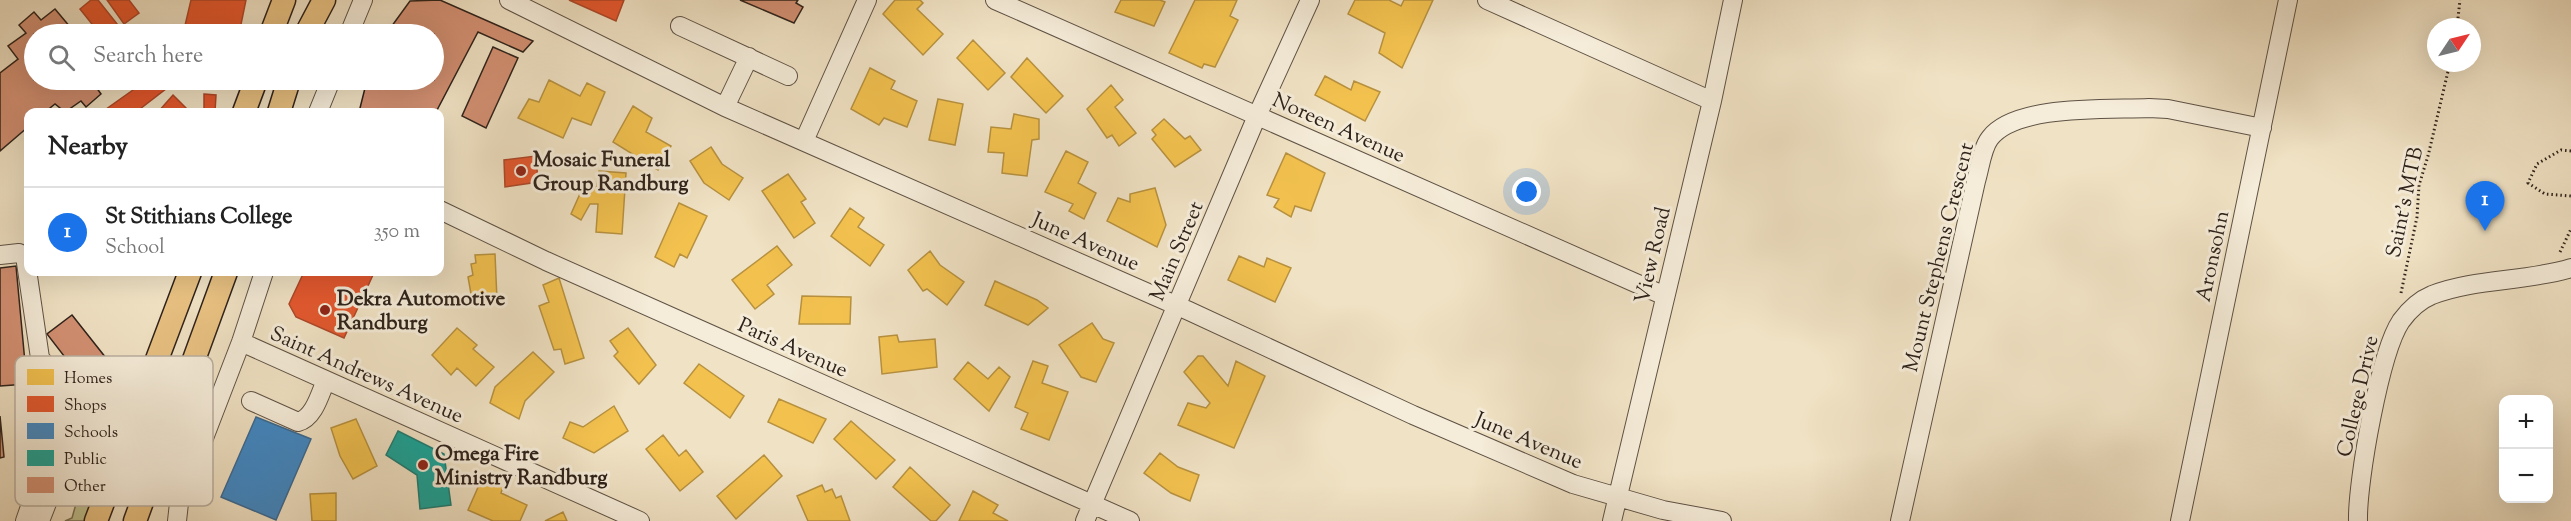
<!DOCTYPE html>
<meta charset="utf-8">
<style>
:root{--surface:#fff;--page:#f2f2f2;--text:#222;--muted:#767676;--line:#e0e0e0;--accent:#1a73e8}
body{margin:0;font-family:"Sorts Mill Goudy",serif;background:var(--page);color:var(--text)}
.controls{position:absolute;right:18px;bottom:18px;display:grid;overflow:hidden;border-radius:12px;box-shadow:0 6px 24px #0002}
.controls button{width:54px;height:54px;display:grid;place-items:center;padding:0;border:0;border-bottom:2px solid var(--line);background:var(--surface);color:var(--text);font:30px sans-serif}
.compass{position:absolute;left:2427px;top:18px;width:54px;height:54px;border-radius:50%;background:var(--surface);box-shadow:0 6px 24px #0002;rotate:55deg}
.you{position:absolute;left:1527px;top:192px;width:21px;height:21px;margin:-15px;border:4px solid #fff;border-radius:50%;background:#1a73e8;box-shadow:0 0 0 9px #1a73e833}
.badge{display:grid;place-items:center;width:39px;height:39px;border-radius:50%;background:var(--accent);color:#fff;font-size:20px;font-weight:700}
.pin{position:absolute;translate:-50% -50px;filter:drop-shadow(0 2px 3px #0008)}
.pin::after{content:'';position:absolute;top:32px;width:21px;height:18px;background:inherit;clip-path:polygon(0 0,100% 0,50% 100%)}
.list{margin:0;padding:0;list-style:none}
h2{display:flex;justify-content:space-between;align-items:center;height:78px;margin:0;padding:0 24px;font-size:26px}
h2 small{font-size:20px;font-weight:400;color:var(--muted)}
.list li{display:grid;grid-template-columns:39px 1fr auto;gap:18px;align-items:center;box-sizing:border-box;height:90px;padding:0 24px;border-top:2px solid var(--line)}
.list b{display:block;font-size:22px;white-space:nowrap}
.list p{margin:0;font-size:20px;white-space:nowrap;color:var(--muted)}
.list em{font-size:20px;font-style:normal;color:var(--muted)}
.icon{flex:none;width:33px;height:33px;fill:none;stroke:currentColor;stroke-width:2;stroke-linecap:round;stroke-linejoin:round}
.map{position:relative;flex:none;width:2571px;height:521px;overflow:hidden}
.search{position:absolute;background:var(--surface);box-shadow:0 6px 24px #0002;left:24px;top:24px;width:420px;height:66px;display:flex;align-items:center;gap:15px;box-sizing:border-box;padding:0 21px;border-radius:33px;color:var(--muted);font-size:22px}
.panel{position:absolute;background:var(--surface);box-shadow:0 6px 24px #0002;left:24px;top:108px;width:420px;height:168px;border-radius:12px}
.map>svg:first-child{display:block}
.green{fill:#c0c290;stroke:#777256;stroke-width:1.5}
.homes{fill:#f2c14e;stroke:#b7913f;stroke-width:1.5}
.shops{fill:#e4572e;stroke:#ad4728;stroke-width:1.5}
.schools{fill:#3f88c5;stroke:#3a6992;stroke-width:1.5}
.public{fill:#17a398;stroke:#1e7c72;stroke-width:1.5}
.building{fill:#d39073;stroke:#2e221b;stroke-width:1.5}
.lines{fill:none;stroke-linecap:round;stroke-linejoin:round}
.minor-casing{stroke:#5e5245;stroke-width:20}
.major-casing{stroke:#2e221b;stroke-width:25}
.path{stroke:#2e221b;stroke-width:3;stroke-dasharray:1.5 3;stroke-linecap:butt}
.minor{stroke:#f5ecd9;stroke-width:18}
.major{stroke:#e8c182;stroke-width:22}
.poi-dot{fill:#8f2418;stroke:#f5ecd9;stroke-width:2}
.labels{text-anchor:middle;stroke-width:6;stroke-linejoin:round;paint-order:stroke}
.street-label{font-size:21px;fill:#2e221b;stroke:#f5ecd9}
.poi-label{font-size:21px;font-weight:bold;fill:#2e221b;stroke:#f5ecd9;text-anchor:start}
.key{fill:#f5ecd9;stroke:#b9afa0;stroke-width:1.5}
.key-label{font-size:16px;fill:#2e221b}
</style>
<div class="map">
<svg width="2571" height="521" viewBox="0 0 2571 521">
<rect width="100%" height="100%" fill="#f0e2c4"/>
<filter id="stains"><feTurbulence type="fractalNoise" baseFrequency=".00333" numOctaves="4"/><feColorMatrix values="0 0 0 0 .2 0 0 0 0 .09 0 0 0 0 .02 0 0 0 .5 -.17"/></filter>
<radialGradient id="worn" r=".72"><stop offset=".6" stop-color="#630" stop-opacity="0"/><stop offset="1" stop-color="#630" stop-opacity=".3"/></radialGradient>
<!-- green -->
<path class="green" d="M 104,440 L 110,459 L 88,521 L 65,521 L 72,518 L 93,443 Z"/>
<!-- homes -->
<path class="homes" d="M 895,0 L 920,0 L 923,3 L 917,9 L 943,34 L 923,55 L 883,14 Z
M 1121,0 L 1160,0 L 1165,2 L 1154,26 L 1115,12 Z
M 1195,0 L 1237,0 L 1230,16 L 1238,20 L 1215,67 L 1204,64 L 1202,68 L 1169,53 Z
M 1355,0 L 1389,0 L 1401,6 L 1404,0 L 1433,0 L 1402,68 L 1379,53 L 1385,33 L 1348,14 Z
M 973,40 L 1005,73 L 988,90 L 957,58 Z
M 1027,58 L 1063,96 L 1046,113 L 1011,77 Z
M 870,68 L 895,81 L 891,89 L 917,101 L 907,127 L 884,118 L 879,125 L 851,109 Z
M 1325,76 L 1351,90 L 1354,81 L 1380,92 L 1365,121 L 1315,95 Z
M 549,80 L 580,96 L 587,83 L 605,92 L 591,125 L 572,118 L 563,138 L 518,118 L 529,99 L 539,102 Z
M 1111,85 L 1123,100 L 1115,107 L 1136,133 L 1119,146 L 1112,135 L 1107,138 L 1087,109 Z
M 938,99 L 963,104 L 955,145 L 929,140 Z
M 633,106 L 652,118 L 646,132 L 671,146 L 658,170 L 613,142 Z
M 1014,114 L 1039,119 L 1039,139 L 1032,140 L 1027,176 L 1002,173 L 1004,153 L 988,152 L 991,127 L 1011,129 Z
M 1164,119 L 1185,139 L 1190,136 L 1201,150 L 1175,167 L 1152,139 L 1156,135 L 1152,130 Z
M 711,147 L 722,164 L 743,178 L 729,200 L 704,183 L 690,161 Z
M 1066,151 L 1088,162 L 1078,183 L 1096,193 L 1084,219 L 1069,211 L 1073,204 L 1045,192 Z
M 1286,153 L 1325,173 L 1311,211 L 1295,206 L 1291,217 L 1274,207 L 1279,199 L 1267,195 Z
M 599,171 L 626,173 L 622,234 L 596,232 L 598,204 L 590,204 L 581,220 L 571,214 L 583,187 L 597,187 Z
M 788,174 L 806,199 L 801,202 L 815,223 L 794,238 L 762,191 Z
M 1155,188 L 1166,225 L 1157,247 L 1107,221 L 1118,198 L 1130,202 L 1130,194 Z
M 679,203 L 707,216 L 687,258 L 680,254 L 674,267 L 655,257 Z
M 850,208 L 864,218 L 858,227 L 884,245 L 870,266 L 831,236 Z
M 777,246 L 792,265 L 767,285 L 774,294 L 755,309 L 732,280 Z
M 930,251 L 940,265 L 964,282 L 947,305 L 927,289 L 923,291 L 908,270 Z
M 495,254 L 497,300 L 473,305 L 468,277 L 473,275 L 471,264 L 476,263 L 475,255 Z
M 1239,256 L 1264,267 L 1267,258 L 1291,268 L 1275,302 L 1228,280 Z
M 559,278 L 584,358 L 565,364 L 561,349 L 554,350 L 539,306 L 549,302 L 543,285 Z
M 995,281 L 1037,300 L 1048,308 L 1028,325 L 985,305 Z
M 802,296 L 851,297 L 850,324 L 799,324 Z
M 1092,323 L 1103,339 L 1114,343 L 1096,382 L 1081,377 L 1059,345 Z
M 457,328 L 477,345 L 473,349 L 494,367 L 476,386 L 457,368 L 451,375 L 432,355 Z
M 628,328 L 656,365 L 639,384 L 614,356 L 618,352 L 610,341 Z
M 897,335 L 899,342 L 935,339 L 937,367 L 882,374 L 879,337 Z
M 533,352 L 554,372 L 525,401 L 519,419 L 490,403 L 495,387 Z
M 1198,356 L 1203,356 L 1228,386 L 1236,361 L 1265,376 L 1234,448 L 1178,425 L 1188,403 L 1206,408 L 1210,403 L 1184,372 Z
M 1033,361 L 1048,366 L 1042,383 L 1068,392 L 1049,440 L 1021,429 L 1028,413 L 1015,407 Z
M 968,362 L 988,379 L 999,367 L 1010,377 L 989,411 L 954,379 Z
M 699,364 L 744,396 L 730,418 L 684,383 Z
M 779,399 L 826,419 L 813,443 L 768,422 Z
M 614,406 L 628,431 L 594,453 L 563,438 L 570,422 L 583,427 Z
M 356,419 L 377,466 L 353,479 L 340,456 L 331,428 Z
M 851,421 L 895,460 L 876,479 L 834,439 Z
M 663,435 L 679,456 L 686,450 L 703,472 L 680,491 L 646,449 Z
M 1160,453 L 1178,467 L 1199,475 L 1190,501 L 1171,493 L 1144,473 Z
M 764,455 L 782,476 L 736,519 L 717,496 Z
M 910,467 L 950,505 L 936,521 L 931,521 L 893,487 Z
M 483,476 L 503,487 L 501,493 L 527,505 L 520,521 L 493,521 L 468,510 Z
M 822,485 L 825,492 L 832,489 L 836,498 L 841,496 L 850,521 L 808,521 L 797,496 Z
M 973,491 L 998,505 L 993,513 L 1008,521 L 959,521 Z
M 336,493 L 336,521 L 312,521 L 310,494 Z
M 563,512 L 567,521 L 545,521 Z"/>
<!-- shops -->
<path class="shops" d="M 91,0 L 98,0 L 125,34 L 100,34 L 80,9 Z
M 107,0 L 129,0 L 139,13 L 124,24 Z
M 191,0 L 246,0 L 239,34 L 183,34 Z
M 569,0 L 624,0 L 616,21 Z
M 135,80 L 161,80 L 167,88 L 136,112 L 102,112 L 140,85 Z
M 204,94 L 216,95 L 215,112 L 196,112 L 204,112 Z
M 173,95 L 190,112 L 158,112 Z
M 536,156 L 538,182 L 505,187 L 504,160 Z
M 128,272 L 158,272 L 157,275 Z
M 304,272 L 366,272 L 373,275 L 344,338 L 296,317 L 289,304 Z"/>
<!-- schools -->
<path class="schools" d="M 256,417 L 311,439 L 276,520 L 221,497 Z"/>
<!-- public -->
<path class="public" d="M 398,431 L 444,454 L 451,505 L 420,509 L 417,475 L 386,455 Z"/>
<!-- building -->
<path class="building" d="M 440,0 L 533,41 L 523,52 L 478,32 L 436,112 L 359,112 L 367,80 L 434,80 L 434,34 L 386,34 L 410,1 Z
M 740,0 L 798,0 L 796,3 L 803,7 L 794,23 Z
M 55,9 L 76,34 L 34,34 L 34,80 L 105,80 L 96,87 L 101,94 L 86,107 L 81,101 L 65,112 L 55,104 L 45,112 L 28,112 L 28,127 L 0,151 L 0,73 L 18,59 L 8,46 L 26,33 L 19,25 L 34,12 L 41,20 Z
M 493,47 L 518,58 L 486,128 L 462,116 Z
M 16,266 L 27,384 L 0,386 L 0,268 Z
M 72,315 L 106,358 L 81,378 L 47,334 Z
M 0,416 L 4,457 L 0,458 Z"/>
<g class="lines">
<defs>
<path id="minor" d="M 509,0 L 725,107 L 1189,311 L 1413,415 L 1573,484 L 1663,510 L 1722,521
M 995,0 L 1665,296
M 1487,0 L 1712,101
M 680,26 L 788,76
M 349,34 L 363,0
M 725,107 L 749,57
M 318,112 L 331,80
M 804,141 L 867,0
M 440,210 L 546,261 L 1130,521
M 0,255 L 19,253 L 25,256 L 40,358 L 67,391 L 125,445 L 157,461
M 241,342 L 640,521
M 251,401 L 298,422 C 314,418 320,394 326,380
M 25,521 L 53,441 L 76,398
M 40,521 L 85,406
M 177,521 L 179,503 L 241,342 L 264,272
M 1085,521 L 1257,116 L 1310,0
M 1612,521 L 1712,101 L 1733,0
M 1900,521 L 1976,181 C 1980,168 1982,148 1990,138 C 2016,104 2109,110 2149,108 L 2168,109 L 2262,128
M 2180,521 L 2288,0
M 2358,521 C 2357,482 2380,352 2401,321 C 2409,310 2420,300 2432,295 C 2476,278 2526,282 2571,268"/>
<path id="major" d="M 271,34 L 284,0
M 306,34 L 324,0
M 244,112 L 256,80
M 279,112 L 289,80
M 89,410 C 113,407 128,406 147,389
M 96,521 L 190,272
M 135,521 L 226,272"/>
</defs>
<!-- minor casing -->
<use href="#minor" class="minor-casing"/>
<!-- major casing -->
<use href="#major" class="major-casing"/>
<!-- path -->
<path class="path" d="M 2457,27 L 2460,0
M 2571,151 L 2561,150 L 2537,164 L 2528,183 L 2545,194 L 2571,196
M 2560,252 L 2571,229
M 2401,293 L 2417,217 L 2419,185 L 2428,156 L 2450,63"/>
<!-- minor -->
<use href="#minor" class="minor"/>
<!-- major -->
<use href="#major" class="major"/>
</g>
<!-- markers -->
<g class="poi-dot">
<circle cx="521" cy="171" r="6"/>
<circle cx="325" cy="310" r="6"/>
<circle cx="423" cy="465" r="6"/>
</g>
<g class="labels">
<!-- street labels -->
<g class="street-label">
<text transform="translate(1339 127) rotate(24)" y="7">Noreen Avenue</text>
<text transform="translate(2404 202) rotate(-78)" y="7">Saint's MTB</text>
<text transform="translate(1086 241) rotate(24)" y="7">June Avenue</text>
<text transform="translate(1176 251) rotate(-67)" y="7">Main Street</text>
<text transform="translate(1652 255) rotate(-77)" y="7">View Road</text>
<text transform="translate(2212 256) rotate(-78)" y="7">Aronsohn</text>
<text transform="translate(1938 257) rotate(-76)" y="7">Mount Stephens Crescent</text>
<text transform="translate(793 347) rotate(24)" y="7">Paris Avenue</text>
<text transform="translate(367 374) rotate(24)" y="7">Saint Andrews Avenue</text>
<text transform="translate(2357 396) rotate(-77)" y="7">College Drive</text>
<text transform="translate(1529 440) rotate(23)" y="7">June Avenue</text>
</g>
<!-- poi labels -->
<g class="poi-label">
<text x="533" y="166">Mosaic Funeral<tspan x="533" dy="24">Group Randburg</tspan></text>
<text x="337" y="305">Dekra Automotive<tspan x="337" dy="24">Randburg</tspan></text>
<text x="435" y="460">Omega Fire<tspan x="435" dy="24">Ministry Randburg</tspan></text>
</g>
</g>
<!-- legend -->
<rect x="15" y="356" width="198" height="150" rx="9" class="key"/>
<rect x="27" y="369" width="27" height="16" fill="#f2c14e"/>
<rect x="27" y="396" width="27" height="16" fill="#e4572e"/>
<rect x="27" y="423" width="27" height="16" fill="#3f88c5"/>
<rect x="27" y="450" width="27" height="16" fill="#17a398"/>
<rect x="27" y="477" width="27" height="16" fill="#d39073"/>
<g class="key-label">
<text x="64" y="383">Homes</text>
<text x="64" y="410">Shops</text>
<text x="64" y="437">Schools</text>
<text x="64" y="464">Public</text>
<text x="64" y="491">Other</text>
</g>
<rect width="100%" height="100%" filter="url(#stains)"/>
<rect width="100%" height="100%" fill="url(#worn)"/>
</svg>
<div class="controls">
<button>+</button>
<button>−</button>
</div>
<svg class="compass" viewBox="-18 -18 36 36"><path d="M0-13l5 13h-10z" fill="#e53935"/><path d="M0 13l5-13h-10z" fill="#767676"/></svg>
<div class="you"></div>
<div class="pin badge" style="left:2485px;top:231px">1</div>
<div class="search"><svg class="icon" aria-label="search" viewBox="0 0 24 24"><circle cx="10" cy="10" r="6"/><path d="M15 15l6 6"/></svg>Search here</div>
<section class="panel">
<h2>Nearby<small></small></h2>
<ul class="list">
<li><span class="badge">1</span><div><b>St Stithians College</b><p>School</p></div><em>350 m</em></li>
</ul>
</section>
</div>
